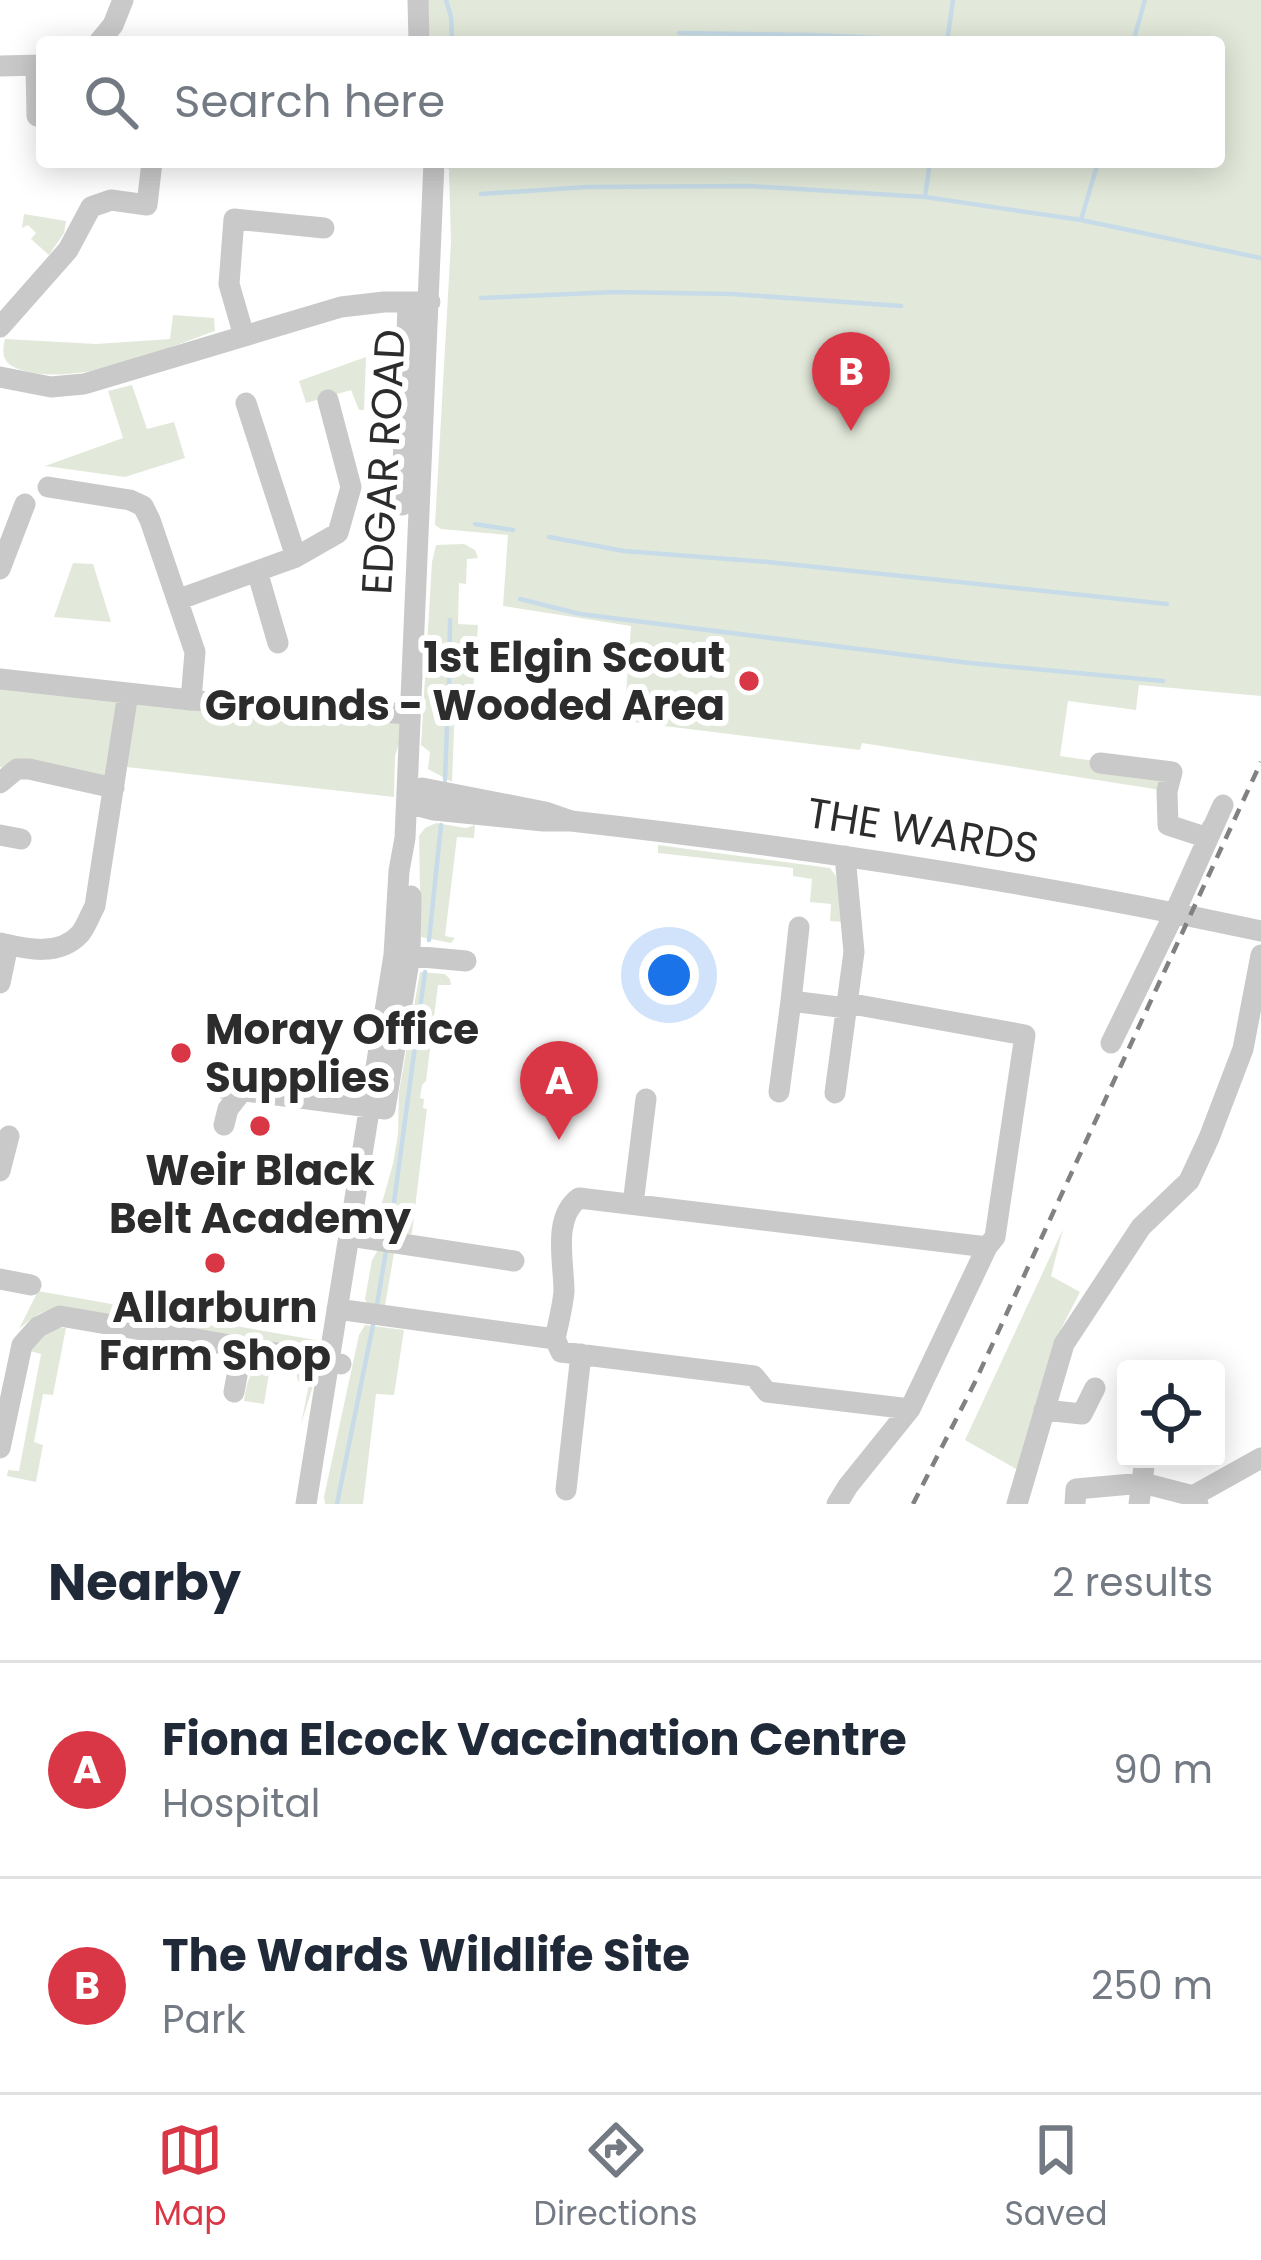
<!DOCTYPE html>
<style>
:root{--surface:#fff;--page:#f2f2f3;--text:#1f2937;--muted:#747a83;--line:#e0e1e3;--accent:#da3746}
body{margin:0;font-family:Poppins,sans-serif;background:var(--page);color:var(--text)}
.controls{position:absolute;right:36px;bottom:36px;display:grid;overflow:hidden;border-radius:12px;box-shadow:0 6px 30px #0003}
.controls button{width:108px;height:108px;display:grid;place-items:center;padding:0;border:0;border-bottom:3px solid var(--line);background:var(--surface);color:var(--text);font:60px sans-serif}
.you{position:absolute;left:669px;top:975px;width:42px;height:42px;margin:-30px;border:9px solid #fff;border-radius:50%;background:#1a73e8;box-shadow:0 0 0 18px #1a73e833}
.badge{display:grid;place-items:center;width:78px;height:78px;border-radius:50%;background:var(--accent);color:#fff;font-size:39px;font-weight:700}
.pin{position:absolute;translate:-50% -99px;filter:drop-shadow(0 3px 6px #0008)}
.pin::after{content:'';position:absolute;top:63px;width:42px;height:36px;background:inherit;clip-path:polygon(0 0,100% 0,50% 100%)}
.list{margin:0;padding:0;list-style:none}
h2{display:flex;justify-content:space-between;align-items:center;height:156px;margin:0;padding:0 48px;font-size:51px}
h2 small{font-size:39px;font-weight:400;color:var(--muted)}
.list li{display:grid;grid-template-columns:78px 1fr auto;gap:36px;align-items:center;box-sizing:border-box;height:216px;padding:0 48px;border-top:3px solid var(--line)}
.list b{display:block;font-size:45px;white-space:nowrap}
.list p{margin:0;font-size:39px;white-space:nowrap;color:var(--muted)}
.list em{font-size:39px;font-style:normal;color:var(--muted)}
.icon{flex:none;width:66px;height:66px;fill:none;stroke:currentColor;stroke-width:2;stroke-linecap:round;stroke-linejoin:round}
.map{position:relative;flex:none;width:1261px;height:1504px;overflow:hidden}
.search{position:absolute;background:var(--surface);box-shadow:0 6px 30px #0003;left:36px;right:36px;top:36px;height:132px;display:flex;align-items:center;gap:30px;box-sizing:border-box;padding:0 42px;border-radius:12px;color:var(--muted);font-size:45px}
.sheet{height:588px;background:var(--surface)}
nav{display:flex;justify-content:space-around;align-items:center;box-sizing:border-box;height:168px;border-top:3px solid var(--line);background:var(--surface);font-size:33px;color:var(--muted)}
nav a{display:grid;justify-items:center;gap:6px}
nav .on{color:var(--accent)}
.map>svg:first-child{display:block}
.green{fill:#e2e9da}
.lines{fill:none;stroke-linecap:round;stroke-linejoin:round}
.stream{stroke:#c7dce8;stroke-width:4.5}
.minor{stroke:#c9c9c9;stroke-width:21}
.rail{stroke:#818181;stroke-width:4.5;stroke-dasharray:12 9;stroke-linecap:butt}
.poi-dot{fill:#da3746;stroke:#fff;stroke-width:4.5}
.labels{text-anchor:middle;stroke-width:12;stroke-linejoin:round;paint-order:stroke}
.street-label{font-size:42px;fill:#2c2c2c;stroke:#fff}
.poi-label{font-size:42px;font-weight:bold;fill:#2c2c2c;stroke:#fff}
</style>
<div class="map">
<svg width="1261" height="1504" viewBox="0 0 1261 1504">
<rect width="100%" height="100%" fill="#fff"/>
<!-- green -->
<path class="green" d="M 426,0 L 1261,0 L 1261,696 L 1139,685 L 1136,710 L 1068,701 L 1060,756 L 1172,772 L 1167,791 L 862,743 L 860,750 L 624,721 L 631,626 L 503,606 L 508,535 L 441,529 L 435,525 L 451,242 L 449,169 L 444,168 L 444,162 L 1219,162 L 1219,42 L 430,42 Z
M 24,214 L 66,221 L 64,233 L 49,255 L 31,239 L 36,233 L 28,225 L 22,228 Z
M 173,315 L 214,318 L 215,331 C 160,350 83,386 25,371 C 6,366 0,359 5,339 L 96,344 L 170,339 Z
M 366,357 L 364,410 L 359,410 L 351,390 L 306,403 L 299,381 Z
M 132,385 L 147,429 L 174,422 L 185,458 L 125,477 L 45,466 L 123,438 L 108,391 Z
M 464,544 L 475,550 L 478,558 L 467,559 L 466,584 L 459,583 L 458,624 L 478,625 L 472,704 L 455,703 L 452,782 L 428,769 L 430,752 L 421,745 L 432,562 L 436,545 Z
M 73,563 L 93,564 L 111,622 L 54,617 Z
M 0,679 L 409,714 L 395,756 L 394,797 L 118,766 L 114,788 L 0,767 Z
M 436,823 L 466,828 L 475,825 L 474,838 L 457,837 L 445,936 L 455,938 L 451,943 L 421,937 L 419,836 L 425,828 Z
M 658,845 L 830,868 L 836,876 L 844,922 L 830,921 L 831,904 L 810,902 L 812,879 L 793,876 L 793,868 L 658,853 Z
M 420,972 L 445,974 L 450,979 L 451,985 L 438,985 L 426,1081 L 422,1085 L 420,1098 L 424,1099 L 423,1108 L 427,1109 L 412,1233 L 408,1236 L 382,1230 L 378,1217 L 393,1164 L 398,1134 L 399,1092 Z
M 1063,1229 L 1051,1276 L 1080,1292 L 1059,1333 L 1018,1470 L 965,1440 Z
M 378,1250 L 394,1253 L 385,1306 L 367,1303 L 365,1299 L 372,1260 Z
M 38,1291 L 321,1341 L 307,1345 L 306,1350 L 61,1309 C 42,1309 33,1317 19,1329 Z
M 365,1325 L 404,1330 L 394,1395 L 376,1394 L 363,1504 L 325,1504 L 324,1497 L 359,1335 Z
M 58,1327 L 66,1328 L 53,1395 L 43,1394 L 34,1442 L 43,1445 L 36,1482 L 7,1476 L 8,1470 L 19,1471 L 41,1354 L 30,1351 L 41,1335 Z
M 266,1363 L 304,1368 L 304,1373 L 313,1386 L 301,1424 L 309,1384 L 298,1381 L 296,1371 L 270,1367 L 264,1404 L 244,1401 C 247,1383 248,1370 266,1363 Z"/>
<g class="lines">
<!-- stream -->
<path class="stream" d="M 446,0 L 451,17 L 452,42
M 679,33 L 814,35 L 947,41
M 947,42 L 953,0
M 1133,42 L 1145,0
M 481,194 L 587,187 L 749,186 L 925,197 L 1081,220 L 1261,258
M 925,197 L 930,162
M 1081,220 L 1098,162
M 481,298 L 615,292 L 732,294 L 901,306
M 475,524 L 513,530
M 549,537 L 624,551 L 768,562 L 1167,604
M 520,599 L 580,614 L 970,663 L 1163,681
M 449,689 L 450,620
M 445,780 L 448,699
M 429,940 L 441,825
M 390,1232 L 425,972
M 377,1305 L 386,1251
M 337,1504 L 373,1325"/>
<!-- minor -->
<path class="minor" d="M 418,0 L 419,42
M 99,42 L 113,25 L 123,0
M 36,65 L 37,116
M 0,66 L 42,65
M 0,327 L 68,250 L 91,207 L 111,200 L 147,205 L 152,162
M 244,336 L 229,284 L 234,219 L 324,228
M 0,377 L 51,387 L 84,384 L 341,307 L 384,302 L 430,302
M 246,403 L 296,557
M 48,487 L 130,500 L 143,506 L 150,520 L 195,652 L 191,700
M 402,505 L 408,302
M 0,569 L 25,504
M 257,571 L 278,643
M 177,600 L 296,557 L 338,533 L 351,487 L 328,400
M 0,679 L 191,700 L 409,714
M 1100,763 L 1172,772 L 1167,791 L 1168,825 L 1208,838 L 1212,828
M 0,783 L 17,769 L 29,769 L 114,788
M 571,821 L 545,812 L 422,788 L 407,796 L 415,805 L 434,810 L 543,821 L 571,821 C 802,847 1033,882 1261,931
M 0,835 L 21,839
M 0,943 C 26,949 59,957 80,934 C 86,927 90,915 95,906 L 128,693
M 401,955 L 466,961
M 0,983 L 8,945
M 791,1001 L 799,927
M 1111,1043 L 1175,912 L 1223,805
M 222,1088 L 385,1109
M 779,1092 L 791,1001 L 846,1008
M 835,1093 L 854,952 L 845,856
M 385,1109 L 410,955 L 411,896
M 224,1125 L 228,1109 L 242,1091
M 0,1171 L 9,1136
M 633,1204 L 646,1099
M 350,1236 L 514,1261
M 0,1279 L 31,1285
M 337,1309 L 555,1339 C 558,1324 563,1306 564,1291 C 564,1262 552,1218 579,1198 L 987,1247 L 995,1237 L 1025,1035 L 847,1003
M 555,1339 L 561,1352 L 754,1376 L 767,1392 L 910,1409 L 987,1247
M 234,1392 L 242,1348
M 1044,1410 L 1082,1414 L 1095,1388
M 0,1448 L 22,1345 L 38,1327 L 60,1316 L 341,1364
M 566,1490 L 581,1354
M 306,1504 L 394,955 L 399,871 L 405,838 L 434,162
M 837,1504 L 848,1486 L 910,1409
M 1017,1504 L 1064,1344 L 1141,1227 L 1189,1181 L 1209,1138 L 1243,1049 L 1261,955
M 1075,1504 L 1076,1489 L 1143,1483 L 1193,1496
M 1139,1504 L 1145,1459
M 1198,1504 L 1193,1496 L 1261,1458"/>
<!-- rail -->
<path class="rail" d="M 913,1504 L 975,1382 L 1261,762"/>
</g>
<!-- markers -->
<g class="poi-dot">
<circle cx="749" cy="681" r="12"/>
<circle cx="181" cy="1053" r="12"/>
<circle cx="260" cy="1126" r="12"/>
<circle cx="215" cy="1263" r="12"/>
</g>
<g class="labels">
<!-- street labels -->
<g class="street-label">
<text transform="translate(383 462) rotate(-87)" y="15">EDGAR ROAD</text>
<text transform="translate(923 830) rotate(9)" y="15">THE WARDS</text>
</g>
<!-- poi labels -->
<g class="poi-label">
<text x="725" y="672" text-anchor="end">1st Elgin Scout<tspan x="725" dy="48">Grounds - Wooded Area</tspan></text>
<text x="205" y="1044" text-anchor="start">Moray Office<tspan x="205" dy="48">Supplies</tspan></text>
<text x="260" y="1185">Weir Black<tspan x="260" dy="48">Belt Academy</tspan></text>
<text x="215" y="1322">Allarburn<tspan x="215" dy="48">Farm Shop</tspan></text>
</g>
</g>
</svg>
<div class="controls">
<button><svg class="icon" aria-label="locate" viewBox="0 0 24 24"><circle cx="12" cy="12" r="6"/><path d="M12 2v4M12 18v4M2 12h4M18 12h4"/></svg></button>
</div>
<div class="you"></div>
<div class="pin badge" style="left:559px;top:1140px">A</div>
<div class="pin badge" style="left:851px;top:431px">B</div>
<div class="search"><svg class="icon" aria-label="search" viewBox="0 0 24 24"><circle cx="10" cy="10" r="6"/><path d="M15 15l6 6"/></svg>Search here</div>
</div>
<section class="sheet">
<h2>Nearby<small>2 results</small></h2>
<ul class="list">
<li><span class="badge">A</span><div><b>Fiona Elcock Vaccination Centre</b><p>Hospital</p></div><em>90 m</em></li>
<li><span class="badge">B</span><div><b>The Wards Wildlife Site</b><p>Park</p></div><em>250 m</em></li>
</ul>
</section>
<nav>
<a class="on"><svg class="icon" aria-label="map" viewBox="0 0 24 24"><path d="M3 6l6-2 6 2 6-2v14l-6 2-6-2-6 2zM9 4v14M15 6v14"/></svg>Map</a>
<a><svg class="icon" aria-label="directions" viewBox="0 0 24 24"><path d="M12 3l9 9-9 9-9-9zM9 14v-3h6M13 9l2 2-2 2"/></svg>Directions</a>
<a><svg class="icon" aria-label="saved" viewBox="0 0 24 24"><path d="M7 4h10v16l-5-4-5 4z"/></svg>Saved</a>
</nav>
